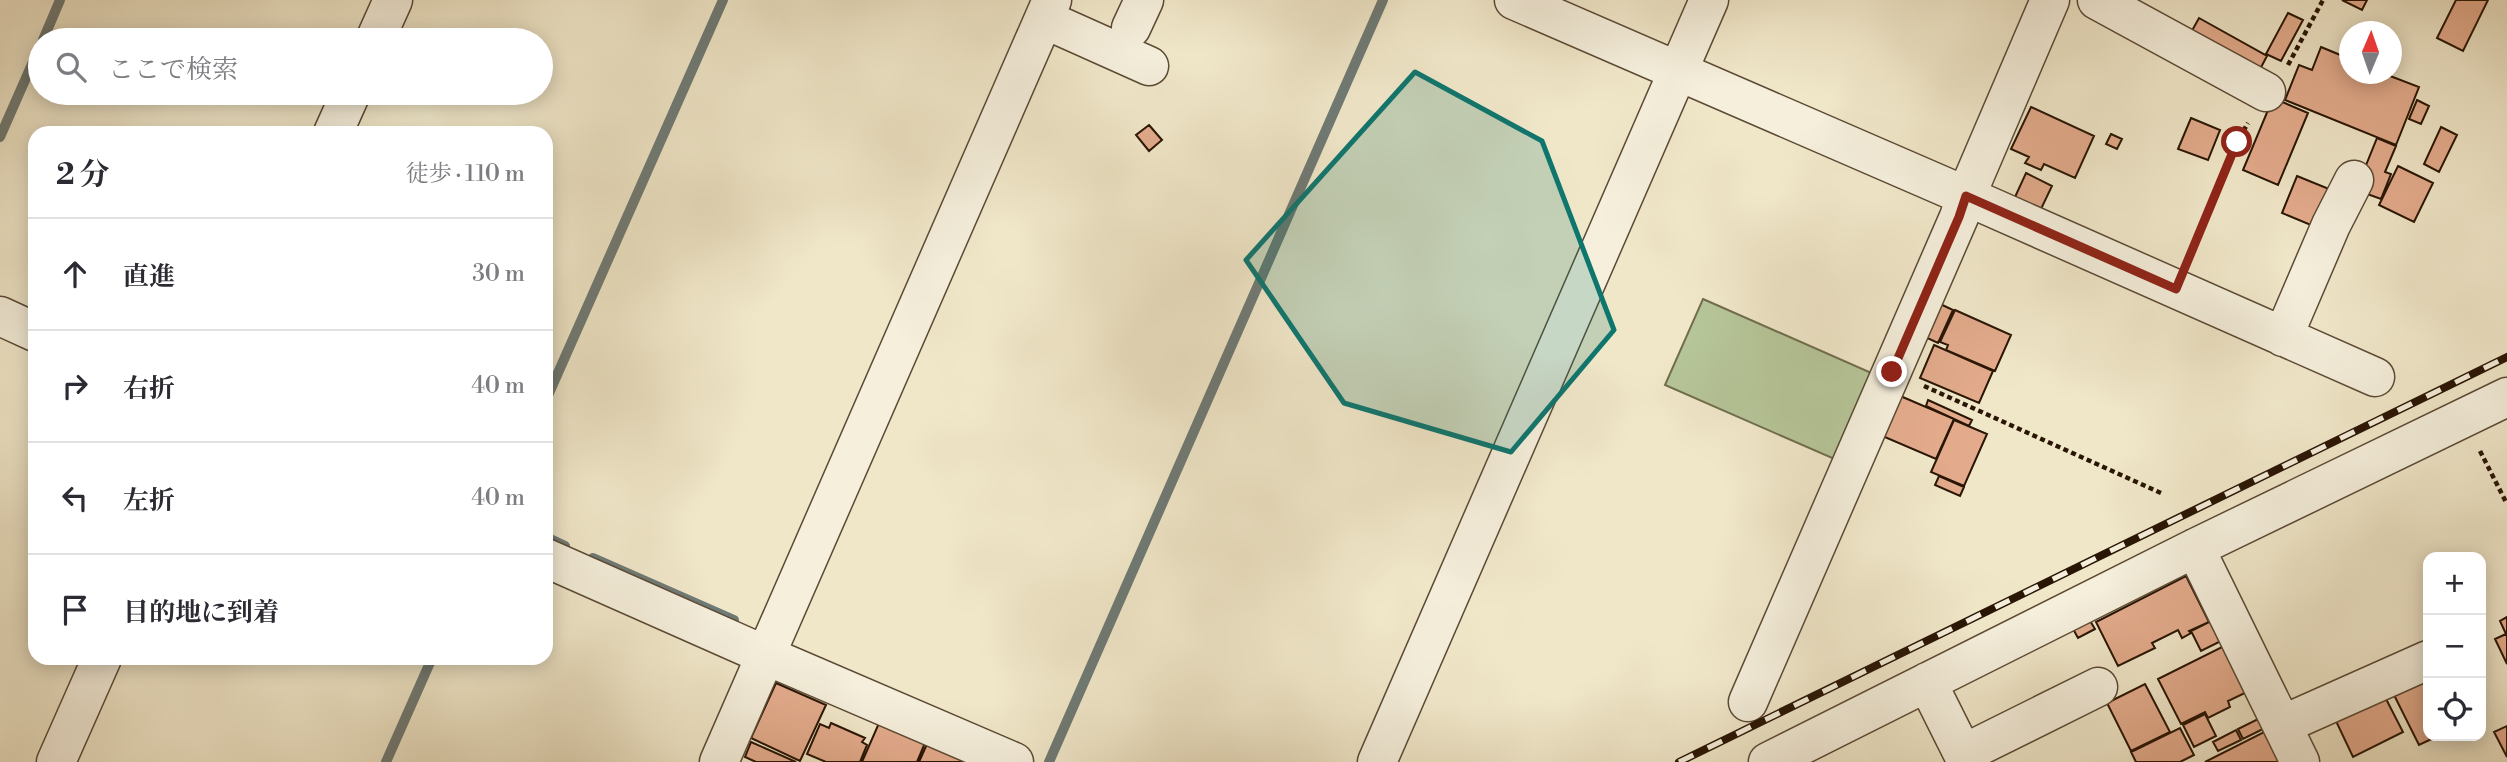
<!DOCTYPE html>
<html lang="ja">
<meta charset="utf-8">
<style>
:root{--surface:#fff;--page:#f7f7f7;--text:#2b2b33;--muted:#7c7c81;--line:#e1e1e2}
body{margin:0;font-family:"Libre Bodoni","Noto Serif JP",serif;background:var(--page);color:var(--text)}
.controls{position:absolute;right:21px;bottom:21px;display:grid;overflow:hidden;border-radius:14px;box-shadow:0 4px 18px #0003}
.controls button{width:63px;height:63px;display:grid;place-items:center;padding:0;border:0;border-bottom:2px solid var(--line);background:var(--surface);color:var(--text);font:35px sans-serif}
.compass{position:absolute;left:2339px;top:21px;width:63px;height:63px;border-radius:50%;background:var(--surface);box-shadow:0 4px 18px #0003;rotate:2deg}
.stop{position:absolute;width:21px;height:21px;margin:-16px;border:5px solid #8f2418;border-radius:50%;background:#fff}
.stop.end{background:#8f2418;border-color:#fff;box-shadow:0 2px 7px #0008}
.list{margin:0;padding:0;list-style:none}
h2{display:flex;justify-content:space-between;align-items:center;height:91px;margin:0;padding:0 28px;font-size:30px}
h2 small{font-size:23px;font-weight:400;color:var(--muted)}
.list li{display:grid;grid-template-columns:46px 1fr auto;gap:21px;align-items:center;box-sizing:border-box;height:112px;padding:0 28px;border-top:2px solid var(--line)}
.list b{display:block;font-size:26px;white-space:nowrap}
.list em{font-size:23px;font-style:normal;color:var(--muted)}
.icon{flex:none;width:38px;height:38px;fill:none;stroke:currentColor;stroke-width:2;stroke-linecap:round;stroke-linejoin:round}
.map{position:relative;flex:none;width:2507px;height:762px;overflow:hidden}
.search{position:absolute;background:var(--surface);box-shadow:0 4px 18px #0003;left:28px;top:28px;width:525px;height:77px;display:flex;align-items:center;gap:18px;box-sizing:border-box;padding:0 24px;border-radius:38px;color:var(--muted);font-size:26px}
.panel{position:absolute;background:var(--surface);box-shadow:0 4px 18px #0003;left:28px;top:126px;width:525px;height:539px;border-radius:21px}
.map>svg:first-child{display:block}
.green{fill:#b6c699;stroke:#706e4e;stroke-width:2}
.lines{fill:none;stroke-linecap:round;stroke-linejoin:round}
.stream{stroke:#6f7a75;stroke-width:10}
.building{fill:#e3ab8c;stroke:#291504;stroke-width:2}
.minor-casing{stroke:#5b4a35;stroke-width:41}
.path{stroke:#291504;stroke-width:4.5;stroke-dasharray:5 3.5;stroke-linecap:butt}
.minor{stroke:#f5efdc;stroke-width:38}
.rail-casing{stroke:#291504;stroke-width:8}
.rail{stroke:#f5efdc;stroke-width:5;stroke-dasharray:16;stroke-linecap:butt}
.route{stroke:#8f2418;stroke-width:9}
.marked{fill:#0f766e;fill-opacity:0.2;stroke:#0f766e;stroke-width:5;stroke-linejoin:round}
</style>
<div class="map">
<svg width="2507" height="762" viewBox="0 0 2507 762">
<rect width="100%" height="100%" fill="#f0e7c9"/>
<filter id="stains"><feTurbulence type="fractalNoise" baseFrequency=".00286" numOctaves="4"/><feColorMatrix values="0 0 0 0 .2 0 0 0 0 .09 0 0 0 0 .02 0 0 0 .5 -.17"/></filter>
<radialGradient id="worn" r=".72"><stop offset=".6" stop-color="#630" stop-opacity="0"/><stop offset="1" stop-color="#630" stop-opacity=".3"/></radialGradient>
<!-- green -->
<path class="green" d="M 1703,299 L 1876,375 L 1839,461 L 1665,385 Z"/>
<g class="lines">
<!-- stream -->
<path class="stream" d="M 43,40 L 60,0
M 0,137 L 40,46
M 546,400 L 723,0
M 546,537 L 565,546
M 593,558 L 734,620
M 386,762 L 432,658
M 1049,762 L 1383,0"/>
</g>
<!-- building -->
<path class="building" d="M 2342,0 L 2367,0 L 2362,10 Z
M 2456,0 L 2488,0 L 2463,51 L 2437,38 Z
M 2288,13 L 2303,20 L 2281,61 L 2266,54 Z
M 2199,18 L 2267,56 L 2257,75 L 2189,36 Z
M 2321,47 L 2350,59 L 2350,74 L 2385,74 L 2419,87 L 2396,145 L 2285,100 L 2299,65 L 2312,70 Z
M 2273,98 L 2308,113 L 2278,185 L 2243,170 Z
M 2417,100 L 2429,106 L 2421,124 L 2409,119 Z
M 2031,107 L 2094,136 L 2075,178 L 2044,164 L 2041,170 L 2025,163 L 2029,157 L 2011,149 Z
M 2191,118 L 2220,130 L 2208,160 L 2178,149 Z
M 1149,125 L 1162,140 L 1149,151 L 1136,135 Z
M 2441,127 L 2457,135 L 2439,172 L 2424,164 Z
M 2111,134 L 2122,139 L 2117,149 L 2106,144 Z
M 2377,138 L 2396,146 L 2385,172 L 2391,174 L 2381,199 L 2356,190 Z
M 2398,166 L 2433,183 L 2414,222 L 2379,205 Z
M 2026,173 L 2052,186 L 2041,209 L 2015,197 Z
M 2297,176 L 2334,191 L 2318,228 L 2282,213 Z
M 1936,302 L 1953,310 L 1938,343 L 1925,337 Z
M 1955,310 L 2011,335 L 1995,371 L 1946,350 L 1948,345 L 1940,342 Z
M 1934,345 L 1993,371 L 1979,403 L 1920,378 Z
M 1898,395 L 1954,419 L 1936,459 L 1880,435 Z
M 1928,400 L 1972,420 L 1969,426 L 1926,406 Z
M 1954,420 L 1987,434 L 1964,486 L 1931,472 Z
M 1939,476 L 1964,487 L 1960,496 L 1935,485 Z
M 2186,576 L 2209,622 L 2189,631 L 2191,633 L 2182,638 L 2178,630 L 2152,643 L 2155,648 L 2118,666 L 2096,622 Z
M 2507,617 L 2507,664 L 2495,639 L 2506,634 L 2500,621 Z
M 2089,619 L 2095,629 L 2078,638 L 2072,627 Z
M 2213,620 L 2223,640 L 2201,651 L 2191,631 Z
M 2226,645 L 2249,691 L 2228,701 L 2230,707 L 2208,718 L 2205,712 L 2181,724 L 2158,679 Z
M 2428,674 L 2428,736 L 2438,736 L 2419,745 L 2392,691 Z
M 776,683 L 826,705 L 800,761 L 751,738 Z
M 2145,684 L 2170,732 L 2131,751 L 2107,703 Z
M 2384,695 L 2403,732 L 2353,757 L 2335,719 Z
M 2205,714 L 2216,736 L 2194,747 L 2183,725 Z
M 2260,718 L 2265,728 L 2243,739 L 2238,729 Z
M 831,723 L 865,738 L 862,742 L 867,745 L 860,762 L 826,762 L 807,754 L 820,724 L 829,728 Z
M 879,723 L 925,743 L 917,762 L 862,762 Z
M 2507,726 L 2507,757 L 2494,732 Z
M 2180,728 L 2194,755 L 2180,762 L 2136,762 L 2131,752 Z
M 2236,730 L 2241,740 L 2218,751 L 2213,742 Z
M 2268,730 L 2284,762 L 2205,762 Z
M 751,742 L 796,762 L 756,762 L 745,757 Z
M 927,744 L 966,762 L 919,762 Z"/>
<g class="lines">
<defs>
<path id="minor" d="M 1514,0 L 1966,196 L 2375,377
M 2097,0 L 2266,92
M 1044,19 L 1149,66
M 1131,28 L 1144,0
M 375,40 L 393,0
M 333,133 L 351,93
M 0,316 L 35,332
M 2283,337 L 2331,225 L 2354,180
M 2195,548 L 2300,762
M 546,558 L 765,655 L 1014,762
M 1927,682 L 1967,762
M 1748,702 L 1959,217 L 1966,196 L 2050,0
M 2282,725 L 2428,660
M 1963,754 L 2098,687
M 56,762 L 102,658
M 719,762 L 1052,0
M 1377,762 L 1709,0
M 1768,762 L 2195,548 L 2507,397"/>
</defs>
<!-- minor casing -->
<use href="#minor" class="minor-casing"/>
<!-- path -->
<path class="path" d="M 2288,65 L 2323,0
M 2190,256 L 2237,142 L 2248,123
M 1924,386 L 2161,493
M 2480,451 L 2507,504"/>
<!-- minor -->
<use href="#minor" class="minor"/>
<defs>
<path id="rail" d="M 1679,762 L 2507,357"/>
</defs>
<!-- rail casing -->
<use href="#rail" class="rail-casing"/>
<!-- rail -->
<use href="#rail" class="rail"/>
</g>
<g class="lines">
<!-- route -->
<path class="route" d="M 1892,372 L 1959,217 L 1966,196 L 2176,289 L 2237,142"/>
</g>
<!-- marked area -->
<path class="marked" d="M 1415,72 L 1542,141 L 1614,330 L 1511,452 L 1344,403 L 1246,260 Z"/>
<rect width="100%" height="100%" filter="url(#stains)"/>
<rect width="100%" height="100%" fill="url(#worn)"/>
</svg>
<div class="controls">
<button>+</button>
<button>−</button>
<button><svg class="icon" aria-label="locate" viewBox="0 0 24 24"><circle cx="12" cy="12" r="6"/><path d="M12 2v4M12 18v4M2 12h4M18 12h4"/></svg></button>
</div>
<svg class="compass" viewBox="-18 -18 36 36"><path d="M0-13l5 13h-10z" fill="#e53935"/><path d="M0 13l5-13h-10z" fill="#7c7c81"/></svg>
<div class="stop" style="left:2237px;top:142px"></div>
<div class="stop end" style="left:1892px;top:372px"></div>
<div class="search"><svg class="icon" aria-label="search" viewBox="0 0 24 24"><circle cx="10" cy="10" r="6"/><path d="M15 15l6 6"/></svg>ここで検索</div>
<section class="panel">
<h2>2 分<small>徒歩 · 110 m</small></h2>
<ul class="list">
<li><svg class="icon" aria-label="ahead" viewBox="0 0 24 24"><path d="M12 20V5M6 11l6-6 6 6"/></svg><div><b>直進</b></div><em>30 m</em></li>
<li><svg class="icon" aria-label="right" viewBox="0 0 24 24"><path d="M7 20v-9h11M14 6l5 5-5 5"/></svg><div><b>右折</b></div><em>40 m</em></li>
<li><svg class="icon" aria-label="left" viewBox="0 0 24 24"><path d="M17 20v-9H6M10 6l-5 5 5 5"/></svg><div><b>左折</b></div><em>40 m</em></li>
<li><svg class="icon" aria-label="arrive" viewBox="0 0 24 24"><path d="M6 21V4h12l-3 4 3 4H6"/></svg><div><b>目的地に到着</b></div></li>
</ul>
</section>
</div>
